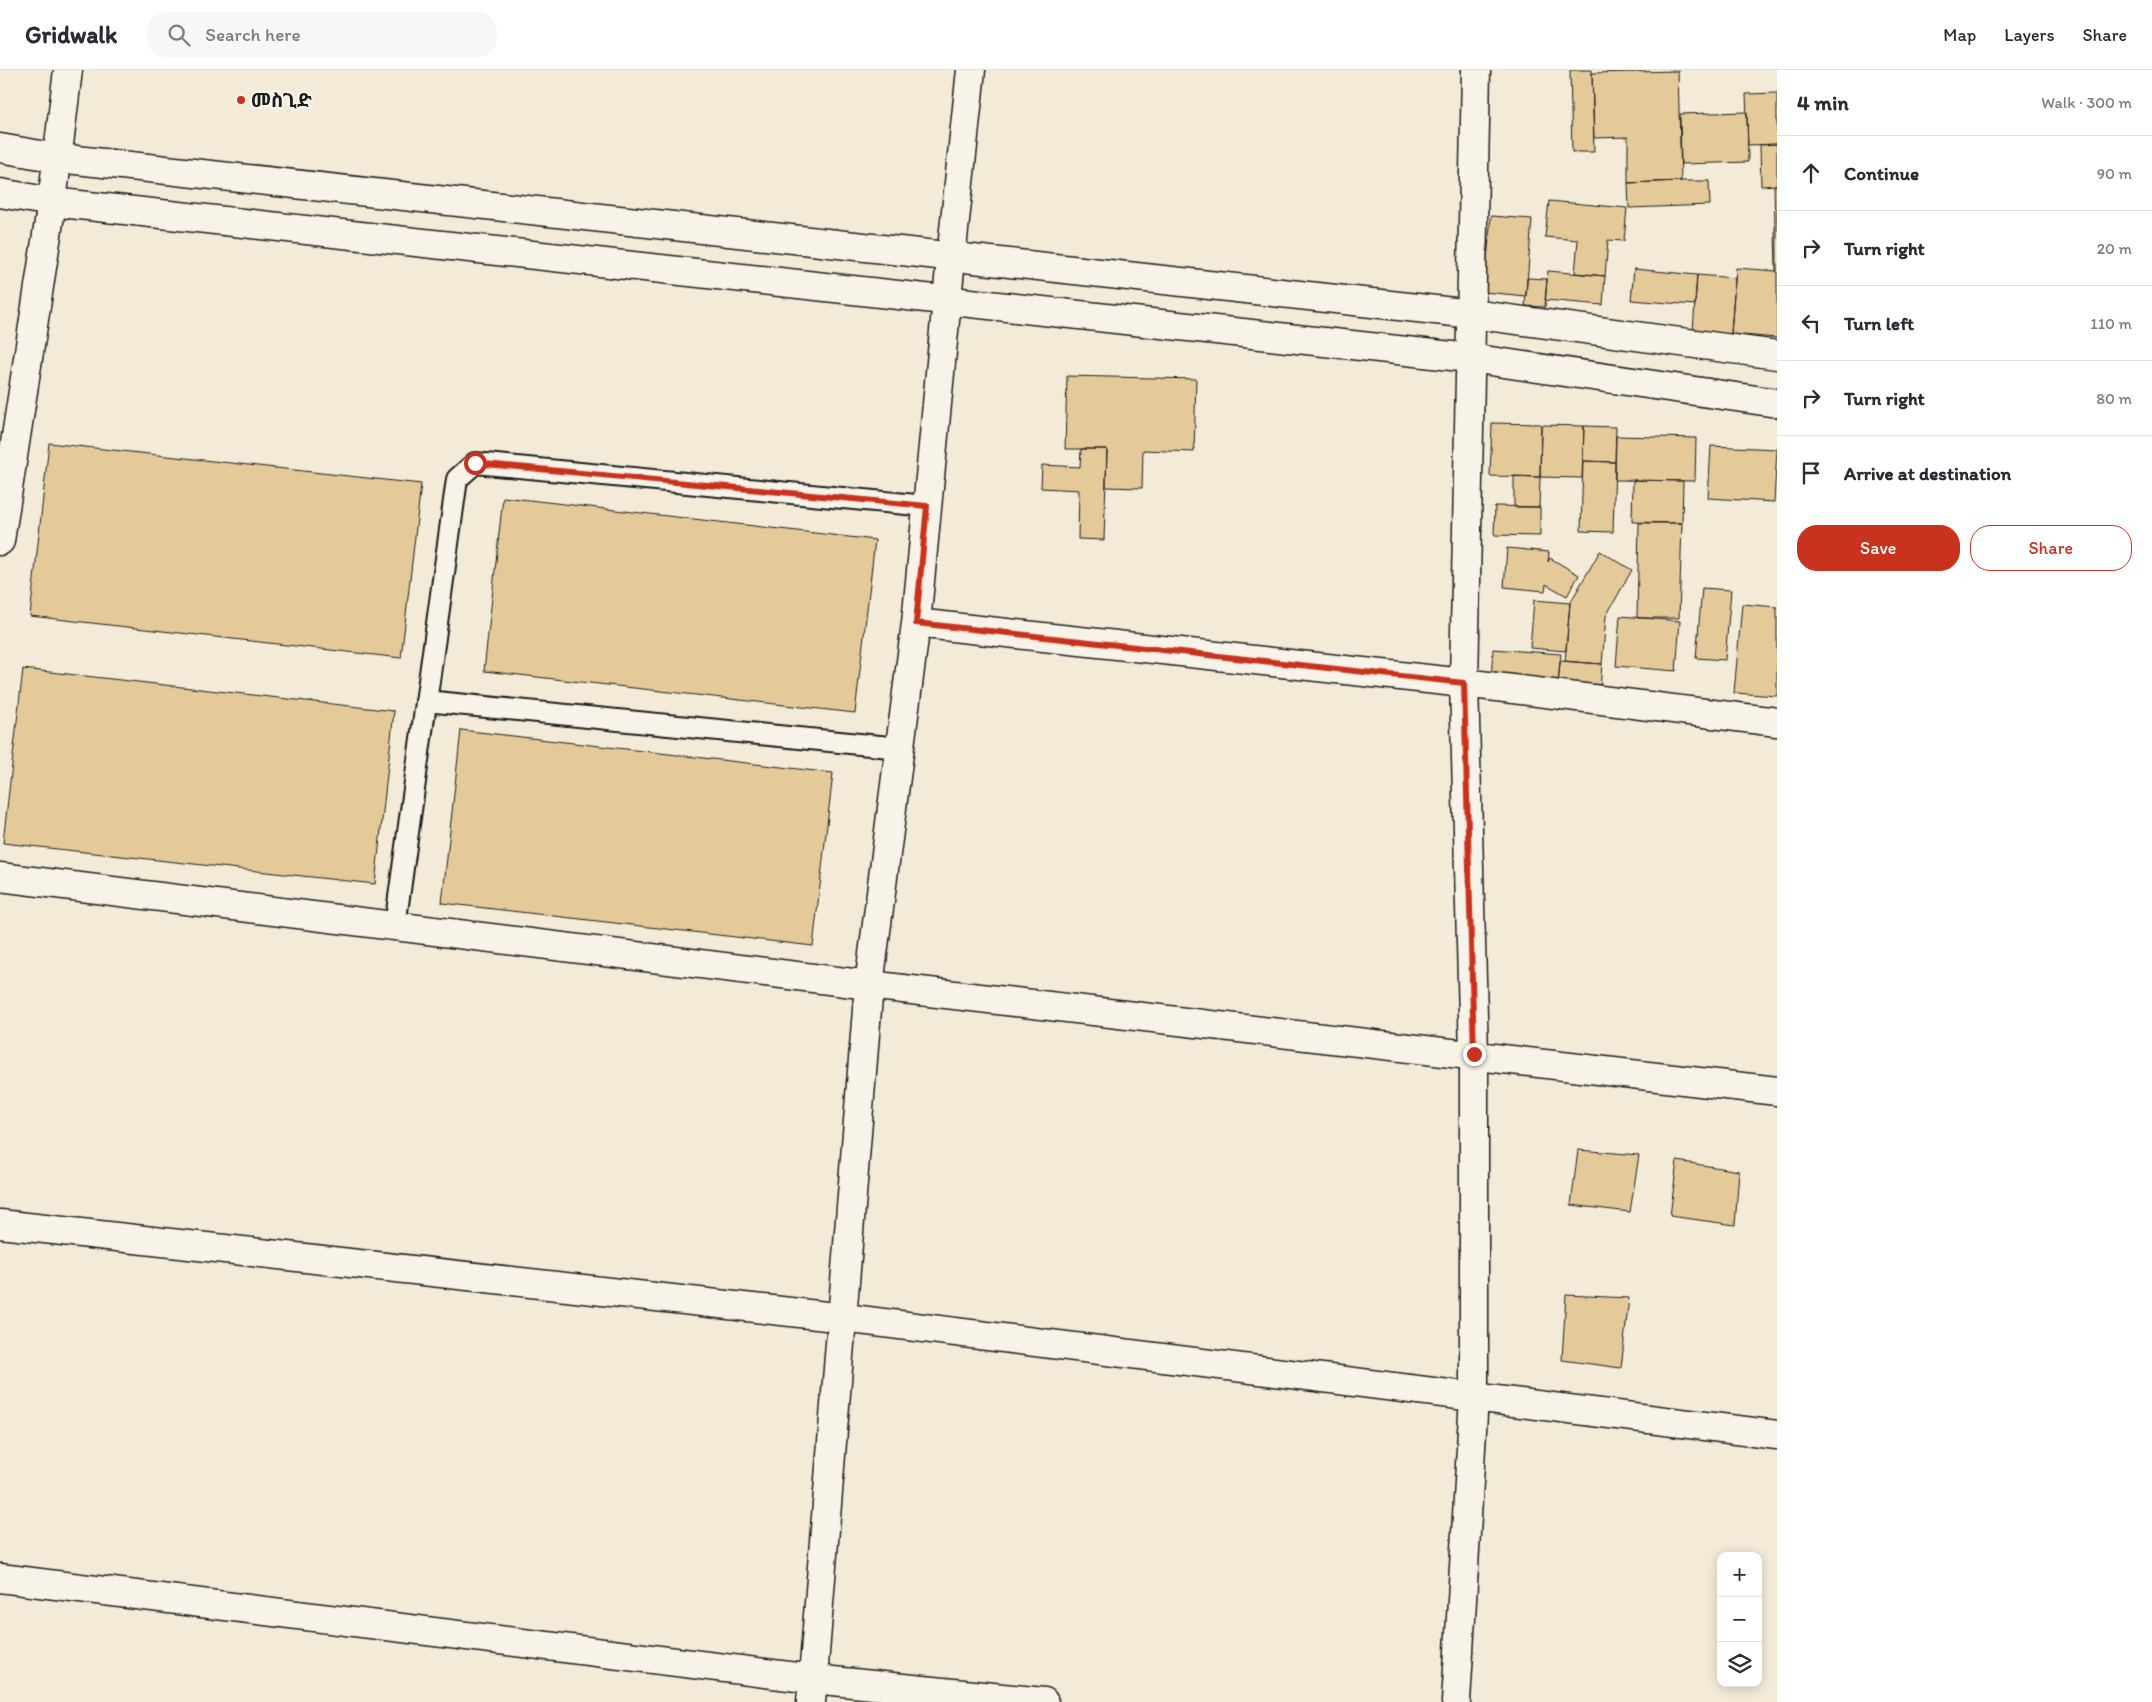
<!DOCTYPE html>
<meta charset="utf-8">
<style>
:root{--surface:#fff;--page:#f7f7f7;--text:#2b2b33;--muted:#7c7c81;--line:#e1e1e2;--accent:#c8321e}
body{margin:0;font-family:Itim,"Noto Sans Ethiopic",sans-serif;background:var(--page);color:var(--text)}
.controls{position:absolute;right:15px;bottom:15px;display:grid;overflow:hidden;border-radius:10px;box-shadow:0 2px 12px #0003}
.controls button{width:45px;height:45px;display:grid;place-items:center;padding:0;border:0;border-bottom:1px solid var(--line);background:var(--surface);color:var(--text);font:25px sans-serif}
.stop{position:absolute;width:15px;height:15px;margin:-11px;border:4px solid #c8321e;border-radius:50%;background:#fff}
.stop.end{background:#c8321e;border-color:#fff;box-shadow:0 1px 5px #0008}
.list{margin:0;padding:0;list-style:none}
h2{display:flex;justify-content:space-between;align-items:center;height:65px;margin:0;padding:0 20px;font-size:21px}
h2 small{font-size:16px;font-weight:400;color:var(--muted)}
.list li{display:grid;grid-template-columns:32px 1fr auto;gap:15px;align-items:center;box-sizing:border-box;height:75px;padding:0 20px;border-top:1px solid var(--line)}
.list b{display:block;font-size:19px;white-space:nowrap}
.list em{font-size:16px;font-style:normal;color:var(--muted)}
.actions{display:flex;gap:10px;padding:15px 20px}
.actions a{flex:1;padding:11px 0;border:1px solid var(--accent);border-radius:20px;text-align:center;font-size:18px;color:var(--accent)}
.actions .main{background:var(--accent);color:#fff}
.icon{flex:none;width:28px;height:28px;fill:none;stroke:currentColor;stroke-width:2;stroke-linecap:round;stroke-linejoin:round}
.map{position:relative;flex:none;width:1777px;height:1632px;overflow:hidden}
header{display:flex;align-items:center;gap:30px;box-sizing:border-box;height:70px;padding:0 25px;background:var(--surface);border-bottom:1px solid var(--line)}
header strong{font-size:24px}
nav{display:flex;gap:28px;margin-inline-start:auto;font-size:18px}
.search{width:350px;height:45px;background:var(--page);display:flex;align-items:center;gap:12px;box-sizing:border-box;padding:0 18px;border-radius:20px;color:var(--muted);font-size:19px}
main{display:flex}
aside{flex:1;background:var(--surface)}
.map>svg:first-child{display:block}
.building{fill:#e5ca99;stroke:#1c1c1c}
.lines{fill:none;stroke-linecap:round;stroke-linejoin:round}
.lane-casing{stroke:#1c1c1c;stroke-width:24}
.street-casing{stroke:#1c1c1c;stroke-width:31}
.secondary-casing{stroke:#1c1c1c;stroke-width:31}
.lane{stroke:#f7f3e8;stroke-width:20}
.street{stroke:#f7f3e8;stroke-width:28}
.secondary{stroke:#f7f3e8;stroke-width:28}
.route{stroke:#c8321e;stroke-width:6}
.poi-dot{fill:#c8321e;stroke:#f7f3e8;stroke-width:2}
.labels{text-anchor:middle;stroke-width:5;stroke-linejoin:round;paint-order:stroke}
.poi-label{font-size:19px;font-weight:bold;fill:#1c1c1c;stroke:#f7f3e8;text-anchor:start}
</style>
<header>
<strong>Gridwalk</strong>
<div class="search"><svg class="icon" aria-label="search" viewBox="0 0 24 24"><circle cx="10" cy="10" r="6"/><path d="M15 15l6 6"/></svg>Search here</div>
<nav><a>Map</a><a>Layers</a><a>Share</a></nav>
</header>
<main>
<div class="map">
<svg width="1777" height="1632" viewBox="0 0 1777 1632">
<rect width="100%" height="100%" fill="#f3ebd8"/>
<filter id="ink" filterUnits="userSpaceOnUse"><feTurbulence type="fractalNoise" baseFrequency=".02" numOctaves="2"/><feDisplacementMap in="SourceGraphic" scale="10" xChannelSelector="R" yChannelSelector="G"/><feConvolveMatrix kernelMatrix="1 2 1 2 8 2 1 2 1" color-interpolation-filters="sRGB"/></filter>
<g filter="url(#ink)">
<!-- building -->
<path class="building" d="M 1570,0 L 1592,0 L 1594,82 L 1572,82 Z
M 1678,1 L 1681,111 L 1628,113 L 1628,67 L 1594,68 L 1592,3 Z
M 1777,23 L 1777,74 L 1748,75 L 1746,24 Z
M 1747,42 L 1748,92 L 1681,94 L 1680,44 Z
M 1777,74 L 1777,115 L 1761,116 L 1760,75 Z
M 1681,111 L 1709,111 L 1710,135 L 1629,138 L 1628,113 Z
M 1774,115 L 1777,115 L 1777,201 L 1776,201 Z
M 1549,131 L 1627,138 L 1624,171 L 1608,170 L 1605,206 L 1575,203 L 1578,170 L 1545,167 Z
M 1491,146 L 1532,149 L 1526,226 L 1484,222 Z
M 1736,198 L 1777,201 L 1777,268 L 1731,264 Z
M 1634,199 L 1697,205 L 1695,235 L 1631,230 Z
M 1548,201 L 1605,206 L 1603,235 L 1545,230 Z
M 1697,205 L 1735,208 L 1731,264 L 1693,261 Z
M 1527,208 L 1547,209 L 1545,237 L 1525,236 Z
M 1067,306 L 1196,309 L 1194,382 L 1143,380 L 1142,418 L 1106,417 L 1107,379 L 1065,379 Z
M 1492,353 L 1541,354 L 1540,407 L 1490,406 Z
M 1541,355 L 1584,356 L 1582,408 L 1540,407 Z
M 1584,356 L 1616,357 L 1615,392 L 1583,391 Z
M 1616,366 L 1696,368 L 1695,411 L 1615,410 Z
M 49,373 L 421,414 L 401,588 L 30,546 Z
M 1711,376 L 1777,379 L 1774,432 L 1708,428 Z
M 1081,379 L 1107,379 L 1104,470 L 1078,469 L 1079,420 L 1041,418 L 1042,395 L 1080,397 Z
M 1583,391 L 1615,392 L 1613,462 L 1581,461 Z
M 1514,406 L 1540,407 L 1539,437 L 1514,437 Z
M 1633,410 L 1683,411 L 1682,453 L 1632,452 Z
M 503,427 L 875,470 L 855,643 L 484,601 Z
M 1495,436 L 1540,437 L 1540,466 L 1494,465 Z
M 1639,453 L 1682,453 L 1679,548 L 1637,548 Z
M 1507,478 L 1549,482 L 1548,492 L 1550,488 L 1579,505 L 1567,526 L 1546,514 L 1545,521 L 1504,517 Z
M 1600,481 L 1632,500 L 1606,546 L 1602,594 L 1565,591 L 1570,533 Z
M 1702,518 L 1731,520 L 1725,590 L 1696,588 Z
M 1534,530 L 1570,533 L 1566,581 L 1530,578 Z
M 1742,534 L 1777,537 L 1777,626 L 1734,623 Z
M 1620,546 L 1680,551 L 1676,601 L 1616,596 Z
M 1493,579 L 1561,584 L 1558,614 L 1491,609 Z
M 1560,591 L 1602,594 L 1600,618 L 1558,614 Z
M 23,599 L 394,641 L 375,814 L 3,773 Z
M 461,660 L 833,703 L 813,876 L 442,833 Z
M 1578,1080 L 1639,1085 L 1630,1142 L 1571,1135 Z
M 1677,1091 L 1739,1101 L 1735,1155 L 1670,1146 Z
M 1566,1225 L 1629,1228 L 1621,1298 L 1562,1290 Z"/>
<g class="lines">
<defs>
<path id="lane" d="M 426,631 L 900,678
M 395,856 L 457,409 L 475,393 L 927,436"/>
<path id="street" d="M 0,471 L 52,132 L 68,0
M 916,553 L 1464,613 L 1777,652
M 0,807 L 869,915 L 1777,1021
M 0,1154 L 844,1248 L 1777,1365
M 0,1508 L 813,1609 L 1044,1632
M 811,1632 L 869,915 L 916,553 L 951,188 L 971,0
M 1456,1632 L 1474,1327 L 1474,984 L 1464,613 L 1476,0"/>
<path id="secondary" d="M 0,78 L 58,88 L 1472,244 L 1777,285
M 0,123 L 52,132 L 1470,288 L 1777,333"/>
</defs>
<!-- lane casing -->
<use href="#lane" class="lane-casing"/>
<!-- street casing -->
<use href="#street" class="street-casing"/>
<!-- secondary casing -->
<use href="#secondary" class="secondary-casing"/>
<!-- lane -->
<use href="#lane" class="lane"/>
<!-- street -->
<use href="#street" class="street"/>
<!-- secondary -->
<use href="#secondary" class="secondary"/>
</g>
</g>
<g class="lines" filter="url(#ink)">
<!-- route -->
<path class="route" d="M 475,393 L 927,436 L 916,553 L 1464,613 L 1474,984"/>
</g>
<!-- markers -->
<circle class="poi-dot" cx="241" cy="30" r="5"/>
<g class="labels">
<!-- poi labels -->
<g class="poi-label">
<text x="251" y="37">መስጊድ</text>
</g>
</g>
</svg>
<div class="controls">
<button>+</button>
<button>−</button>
<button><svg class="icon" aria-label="layers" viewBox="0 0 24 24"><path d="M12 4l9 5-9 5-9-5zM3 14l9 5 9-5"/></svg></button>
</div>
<div class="stop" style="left:475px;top:393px"></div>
<div class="stop end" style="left:1474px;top:984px"></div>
</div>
<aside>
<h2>4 min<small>Walk · 300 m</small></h2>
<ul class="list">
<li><svg class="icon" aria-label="ahead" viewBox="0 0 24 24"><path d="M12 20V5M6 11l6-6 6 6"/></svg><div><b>Continue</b></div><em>90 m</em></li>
<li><svg class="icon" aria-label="right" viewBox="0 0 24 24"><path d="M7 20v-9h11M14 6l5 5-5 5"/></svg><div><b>Turn right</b></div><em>20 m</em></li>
<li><svg class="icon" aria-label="left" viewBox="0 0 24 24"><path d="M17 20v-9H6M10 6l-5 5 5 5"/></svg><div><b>Turn left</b></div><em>110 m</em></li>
<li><svg class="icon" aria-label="right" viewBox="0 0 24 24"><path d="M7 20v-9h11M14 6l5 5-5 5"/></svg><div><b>Turn right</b></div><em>80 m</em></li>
<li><svg class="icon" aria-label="arrive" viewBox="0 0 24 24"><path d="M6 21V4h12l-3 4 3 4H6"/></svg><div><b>Arrive at destination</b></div></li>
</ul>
<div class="actions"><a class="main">Save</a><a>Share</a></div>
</aside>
</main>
